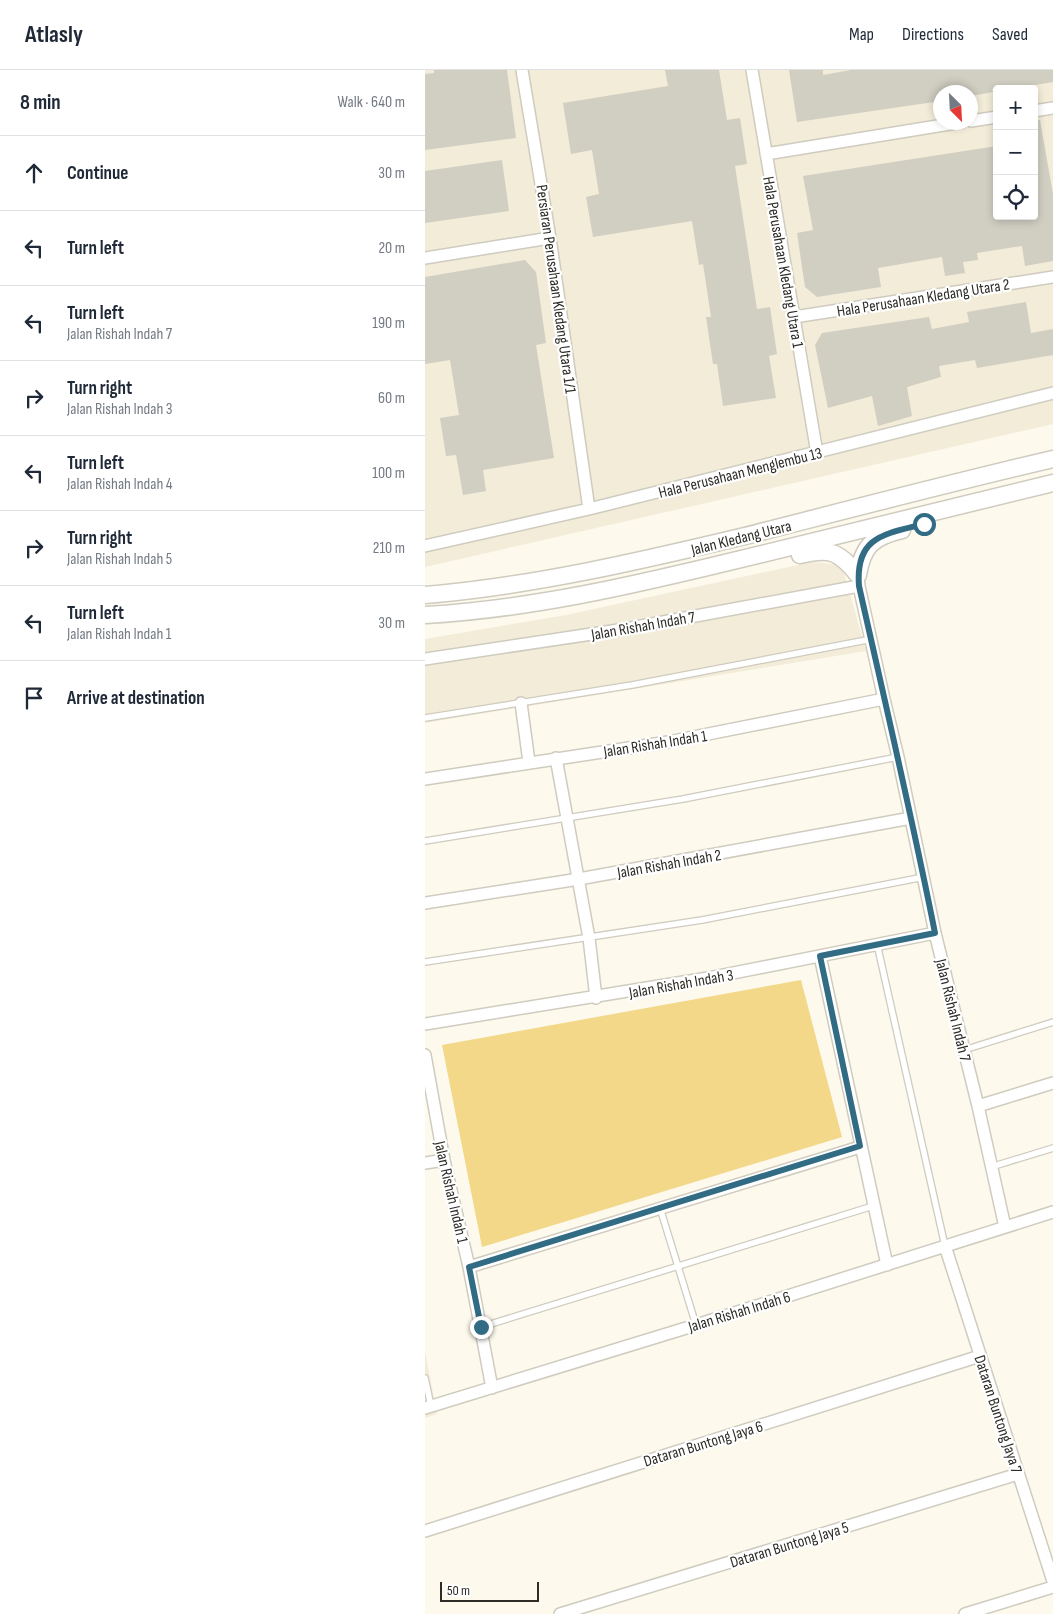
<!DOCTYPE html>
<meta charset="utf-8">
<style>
:root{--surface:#fff;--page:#f6f6f7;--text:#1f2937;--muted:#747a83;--line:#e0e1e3}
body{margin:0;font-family:"Sofia Sans Condensed",sans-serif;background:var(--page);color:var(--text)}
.controls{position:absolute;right:15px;top:15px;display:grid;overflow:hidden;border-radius:5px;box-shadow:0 2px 8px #0003}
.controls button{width:45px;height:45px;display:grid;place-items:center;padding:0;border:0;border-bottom:1px solid var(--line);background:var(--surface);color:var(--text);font:25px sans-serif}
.compass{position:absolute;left:508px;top:15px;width:45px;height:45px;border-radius:50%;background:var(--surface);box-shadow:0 2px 8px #0003;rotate:156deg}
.scale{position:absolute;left:15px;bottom:12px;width:99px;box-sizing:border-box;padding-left:5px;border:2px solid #2d2c27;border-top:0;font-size:14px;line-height:18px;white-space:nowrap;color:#2d2c27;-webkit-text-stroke:4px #fff;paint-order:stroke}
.stop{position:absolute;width:15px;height:15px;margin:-11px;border:4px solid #316c84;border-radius:50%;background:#fff}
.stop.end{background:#316c84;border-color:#fff;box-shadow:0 1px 5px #0008}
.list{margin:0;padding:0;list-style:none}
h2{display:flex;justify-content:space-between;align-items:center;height:65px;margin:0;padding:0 20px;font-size:21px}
h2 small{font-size:16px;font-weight:400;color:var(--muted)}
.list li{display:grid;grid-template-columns:32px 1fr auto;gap:15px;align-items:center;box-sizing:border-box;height:75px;padding:0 20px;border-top:1px solid var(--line)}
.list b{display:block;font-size:19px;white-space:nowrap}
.list p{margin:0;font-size:16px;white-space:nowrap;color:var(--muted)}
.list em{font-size:16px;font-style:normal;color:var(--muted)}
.icon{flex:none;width:28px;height:28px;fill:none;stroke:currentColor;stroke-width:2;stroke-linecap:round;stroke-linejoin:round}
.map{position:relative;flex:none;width:628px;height:1544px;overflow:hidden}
header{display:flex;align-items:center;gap:30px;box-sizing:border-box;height:70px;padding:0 25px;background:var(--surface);border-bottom:1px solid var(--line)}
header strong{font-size:24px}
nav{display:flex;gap:28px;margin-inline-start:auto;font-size:18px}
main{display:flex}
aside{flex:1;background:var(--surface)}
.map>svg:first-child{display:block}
.built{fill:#f3ecd9;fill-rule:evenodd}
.green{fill:#f2d888}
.building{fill:#d1cec2}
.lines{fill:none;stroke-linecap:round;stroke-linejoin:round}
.service-casing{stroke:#cfcbbf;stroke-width:8}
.minor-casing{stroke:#cfcbbf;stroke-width:14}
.secondary-casing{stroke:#cfcbbf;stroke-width:19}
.service{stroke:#fff;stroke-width:5.5}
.minor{stroke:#fff;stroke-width:11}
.secondary{stroke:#fff;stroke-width:16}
.route{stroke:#316c84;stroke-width:6}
.labels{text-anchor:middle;stroke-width:4.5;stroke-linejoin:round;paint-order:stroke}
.street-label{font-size:16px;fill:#2d2c27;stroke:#fff}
</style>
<header>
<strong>Atlasly</strong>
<nav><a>Map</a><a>Directions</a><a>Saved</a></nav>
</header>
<main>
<aside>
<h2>8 min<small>Walk · 640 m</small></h2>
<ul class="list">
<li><svg class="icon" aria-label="ahead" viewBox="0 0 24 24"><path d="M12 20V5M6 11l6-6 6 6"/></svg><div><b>Continue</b></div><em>30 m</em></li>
<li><svg class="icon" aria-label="left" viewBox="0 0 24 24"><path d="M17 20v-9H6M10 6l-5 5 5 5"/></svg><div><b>Turn left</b></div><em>20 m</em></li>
<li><svg class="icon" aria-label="left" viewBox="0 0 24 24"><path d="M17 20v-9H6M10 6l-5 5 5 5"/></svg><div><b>Turn left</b><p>Jalan Rishah Indah 7</p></div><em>190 m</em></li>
<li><svg class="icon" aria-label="right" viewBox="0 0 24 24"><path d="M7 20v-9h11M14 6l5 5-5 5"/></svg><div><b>Turn right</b><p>Jalan Rishah Indah 3</p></div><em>60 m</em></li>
<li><svg class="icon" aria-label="left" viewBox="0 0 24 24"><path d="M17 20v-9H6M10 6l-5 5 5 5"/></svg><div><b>Turn left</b><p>Jalan Rishah Indah 4</p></div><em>100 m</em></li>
<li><svg class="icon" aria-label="right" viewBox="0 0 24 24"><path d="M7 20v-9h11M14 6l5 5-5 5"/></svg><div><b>Turn right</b><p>Jalan Rishah Indah 5</p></div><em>210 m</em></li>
<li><svg class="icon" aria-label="left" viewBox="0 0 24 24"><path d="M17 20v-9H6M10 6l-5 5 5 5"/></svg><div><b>Turn left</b><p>Jalan Rishah Indah 1</p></div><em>30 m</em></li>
<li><svg class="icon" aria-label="arrive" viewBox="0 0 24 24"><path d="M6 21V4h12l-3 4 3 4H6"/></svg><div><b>Arrive at destination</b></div></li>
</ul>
</aside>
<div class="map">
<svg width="628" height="1544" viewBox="0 0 628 1544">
<rect width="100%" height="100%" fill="#fdf9ed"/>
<!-- built -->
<path class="built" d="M 0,0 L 628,0 L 628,354 L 0,497 ZM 572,19 L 609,19 L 609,146 L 572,146 ZM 516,22 L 546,22 L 546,52 L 516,52 Z
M 387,492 L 417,495 L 441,581 L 0,653 L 0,569 L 141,545 Z
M 0,1281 L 12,1344 L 0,1348 Z"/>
<!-- green -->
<path class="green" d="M 376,910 L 417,1067 L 57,1177 L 17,975 Z"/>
<!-- building -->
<path class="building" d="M 9,0 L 82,0 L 91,68 L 0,80 L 0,4 L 9,3 Z
M 240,0 L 294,0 L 302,50 L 315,48 L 322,94 L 310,96 L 332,239 L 345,237 L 352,284 L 344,286 L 351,328 L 298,336 L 292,294 L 288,294 L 281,247 L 286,247 L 278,194 L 274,195 L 267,151 L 168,167 L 161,127 L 174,124 L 167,80 L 146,84 L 138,33 L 243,16 Z
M 364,0 L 398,0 L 398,5 L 426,0 L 628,0 L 628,12 L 587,19 L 567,19 L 568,22 L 546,26 L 546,22 L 516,22 L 516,31 L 372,52 Z
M 609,50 L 615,50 L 628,124 L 628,191 L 600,196 L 597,176 L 552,183 L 553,190 L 538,192 L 540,203 L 520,206 L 517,187 L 453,198 L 456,217 L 392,227 L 380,217 L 372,163 L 388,160 L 378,106 L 572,76 L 572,146 L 609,146 Z
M 77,90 L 84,141 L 0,153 L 0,101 Z
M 100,190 L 111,202 L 121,273 L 111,275 L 129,388 L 58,400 L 61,421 L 38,425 L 31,385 L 21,386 L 15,348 L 34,345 L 25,290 L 0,294 L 0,207 Z
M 601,232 L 606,263 L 628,259 L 628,285 L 552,298 L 550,290 L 514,296 L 516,307 L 482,317 L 487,346 L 453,356 L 447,326 L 403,338 L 390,275 L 397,263 L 504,247 L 507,259 L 544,252 L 542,242 Z"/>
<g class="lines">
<defs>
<path id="service" d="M 0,648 L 207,615 L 447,569
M 0,771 L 258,729 L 473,687
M 452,874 L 520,1176
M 0,892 L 277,850 L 499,807
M 539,980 L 628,952
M 566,1097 L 628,1078
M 235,1138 L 271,1255
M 56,1257 L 448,1136
M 0,1308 L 6,1336"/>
<path id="minor" d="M 97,0 L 125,168 L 164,439
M 327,0 L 392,383
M 609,41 L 628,38
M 546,51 L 572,47
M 341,84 L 537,52
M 0,188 L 125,168
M 369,247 L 628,207
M 0,476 L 164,439 L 628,323
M 433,505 L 434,516 L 459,629 L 473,687 L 510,863 L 553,1036 L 580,1157
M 0,589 L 200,559 L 434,516
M 96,633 L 104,692
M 131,688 L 164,868 L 171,928
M 0,709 L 243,672 L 459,629
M 0,833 L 154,809 L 486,748
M 395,886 L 462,1195
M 0,954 L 283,908 L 510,863
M 0,985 L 19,1090 L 44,1197 L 67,1318
M 553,1036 L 628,1013
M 0,1093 L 19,1090
M 520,1176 L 628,1511
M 44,1197 L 435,1077
M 0,1338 L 271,1255 L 628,1142
M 0,1461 L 555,1286
M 135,1544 L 593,1404
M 540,1544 L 628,1517"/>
<path id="secondary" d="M 375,485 C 405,478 414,481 433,505
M 433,505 C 438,475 448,467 477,460
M 0,525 C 108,516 215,491 320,466 C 422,440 525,413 628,389
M 0,545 C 106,539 209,515 312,490 C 417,465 522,438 628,413"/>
</defs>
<!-- service casing -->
<use href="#service" class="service-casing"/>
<!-- minor casing -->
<use href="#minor" class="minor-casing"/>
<!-- secondary casing -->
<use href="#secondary" class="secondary-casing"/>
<!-- service -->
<use href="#service" class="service"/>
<!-- minor -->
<use href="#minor" class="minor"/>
<!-- secondary -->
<use href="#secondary" class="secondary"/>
</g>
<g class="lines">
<!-- route -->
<path class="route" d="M 56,1257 L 44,1197 L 435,1076 L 395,886 L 510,863 C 487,747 460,632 434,516 C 430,466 460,464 499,454"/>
</g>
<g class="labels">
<!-- street labels -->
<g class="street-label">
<text transform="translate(359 192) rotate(80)" y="6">Hala Perusahaan Kledang Utara 1</text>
<text transform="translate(132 219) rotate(82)" y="6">Persiaran Perusahaan Kledang Utara 1/1</text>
<text transform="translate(498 227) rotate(-9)" y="6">Hala Perusahaan Kledang Utara 2</text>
<text transform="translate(315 402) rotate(-14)" y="6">Hala Perusahaan Menglembu 13</text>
<text transform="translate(316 467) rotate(-14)" y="6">Jalan Kledang Utara</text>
<text transform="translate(218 555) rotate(-10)" y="6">Jalan Rishah Indah 7</text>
<text transform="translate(230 673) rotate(-9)" y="6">Jalan Rishah Indah 1</text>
<text transform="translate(244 793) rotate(-10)" y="6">Jalan Rishah Indah 2</text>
<text transform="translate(256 913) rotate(-10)" y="6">Jalan Rishah Indah 3</text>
<text transform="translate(529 940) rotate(76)" y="6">Jalan Rishah Indah 7</text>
<text transform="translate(27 1122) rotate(77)" y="6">Jalan Rishah Indah 1</text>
<text transform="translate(314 1241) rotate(-17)" y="6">Jalan Rishah Indah 6</text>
<text transform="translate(574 1344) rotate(72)" y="6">Dataran Buntong Jaya 7</text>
<text transform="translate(278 1373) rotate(-17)" y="6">Dataran Buntong Jaya 6</text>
<text transform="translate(364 1474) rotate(-17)" y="6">Dataran Buntong Jaya 5</text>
</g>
</g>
</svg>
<div class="controls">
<button>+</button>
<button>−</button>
<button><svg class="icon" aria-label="locate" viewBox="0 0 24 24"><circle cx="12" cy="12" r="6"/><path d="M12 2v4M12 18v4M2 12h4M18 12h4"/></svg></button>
</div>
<svg class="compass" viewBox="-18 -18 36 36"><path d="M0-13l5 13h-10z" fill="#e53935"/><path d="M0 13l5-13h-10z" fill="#747a83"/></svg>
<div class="scale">50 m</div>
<div class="stop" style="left:499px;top:454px"></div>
<div class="stop end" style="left:56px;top:1257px"></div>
</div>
</main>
